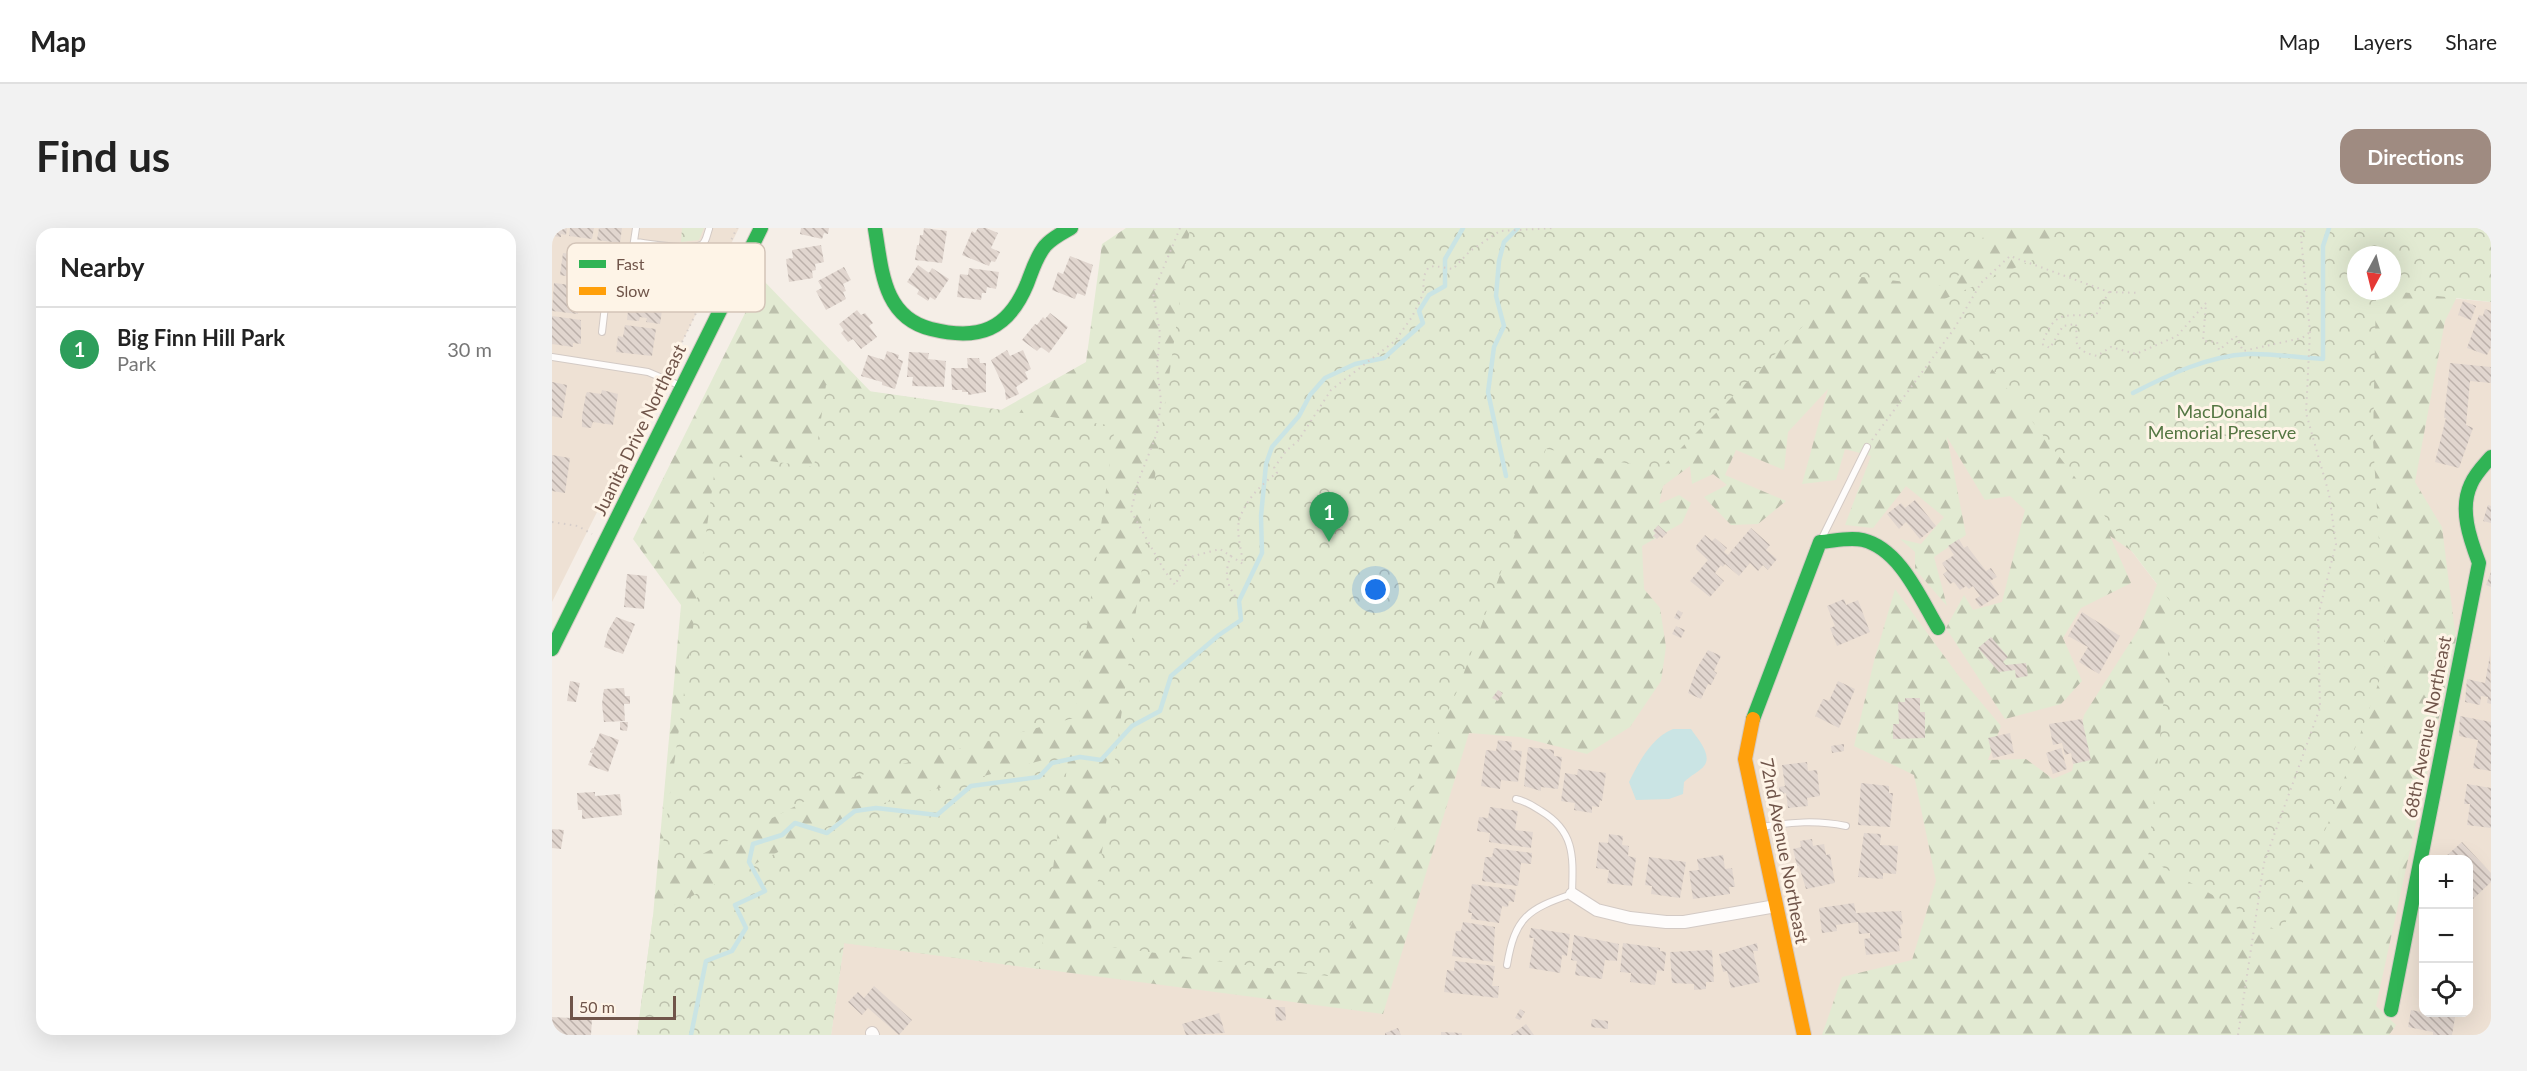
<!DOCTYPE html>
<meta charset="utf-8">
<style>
:root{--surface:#fff;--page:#f2f2f2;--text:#222;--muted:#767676;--line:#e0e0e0;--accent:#9f8b81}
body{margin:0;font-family:Lato,sans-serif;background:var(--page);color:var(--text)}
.controls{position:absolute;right:18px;bottom:18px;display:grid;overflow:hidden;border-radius:12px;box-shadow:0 6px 24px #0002}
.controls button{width:54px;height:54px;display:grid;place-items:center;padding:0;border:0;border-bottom:2px solid var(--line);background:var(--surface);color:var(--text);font:30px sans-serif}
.compass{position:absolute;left:1795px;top:18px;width:54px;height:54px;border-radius:50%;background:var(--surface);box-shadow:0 6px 24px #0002;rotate:187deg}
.scale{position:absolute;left:18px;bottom:15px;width:106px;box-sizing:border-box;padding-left:6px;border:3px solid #70554a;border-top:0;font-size:16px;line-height:21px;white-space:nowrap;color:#70554a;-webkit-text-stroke:4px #fef4e7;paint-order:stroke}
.you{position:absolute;left:824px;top:362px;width:21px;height:21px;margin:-15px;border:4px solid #fff;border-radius:50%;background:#1a73e8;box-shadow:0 0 0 9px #1a73e833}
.badge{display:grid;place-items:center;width:39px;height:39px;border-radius:50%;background:var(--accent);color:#fff;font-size:20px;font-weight:700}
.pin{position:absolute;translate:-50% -50px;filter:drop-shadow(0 2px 3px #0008)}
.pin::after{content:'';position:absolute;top:32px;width:21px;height:18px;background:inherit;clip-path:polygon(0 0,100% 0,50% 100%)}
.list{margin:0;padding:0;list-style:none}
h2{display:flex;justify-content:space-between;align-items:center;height:78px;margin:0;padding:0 24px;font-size:26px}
h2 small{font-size:20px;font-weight:400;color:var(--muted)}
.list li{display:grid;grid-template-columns:39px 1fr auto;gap:18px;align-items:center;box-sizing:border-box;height:84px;padding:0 24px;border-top:2px solid var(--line)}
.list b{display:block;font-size:22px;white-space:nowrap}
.list p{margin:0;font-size:20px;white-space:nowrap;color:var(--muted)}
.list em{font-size:20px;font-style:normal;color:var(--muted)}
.icon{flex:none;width:33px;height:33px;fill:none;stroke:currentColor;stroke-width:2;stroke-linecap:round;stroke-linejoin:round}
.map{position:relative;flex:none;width:1939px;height:807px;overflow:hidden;border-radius:18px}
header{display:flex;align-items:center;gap:36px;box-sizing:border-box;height:84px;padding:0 30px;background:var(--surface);border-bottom:2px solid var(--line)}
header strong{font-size:28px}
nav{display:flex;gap:33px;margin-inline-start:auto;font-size:21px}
.intro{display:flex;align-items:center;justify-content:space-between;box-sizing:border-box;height:144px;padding:0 36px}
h1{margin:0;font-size:42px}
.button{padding:15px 27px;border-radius:18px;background:var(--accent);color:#fff;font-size:21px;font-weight:700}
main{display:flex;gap:36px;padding:0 36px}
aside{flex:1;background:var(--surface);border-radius:18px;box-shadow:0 6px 24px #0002}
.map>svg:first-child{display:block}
.residential{fill:#eee1d4;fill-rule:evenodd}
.forest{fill:url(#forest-firs);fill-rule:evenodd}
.park{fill:url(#park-crowns)}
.water{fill:#cae4e4}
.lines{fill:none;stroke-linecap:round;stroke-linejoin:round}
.stream{stroke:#cae4e4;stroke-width:4.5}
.building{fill:url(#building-back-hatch)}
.lane-casing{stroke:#d3cac5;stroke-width:8}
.street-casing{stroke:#d3cac5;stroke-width:14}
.fast-casing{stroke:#d4cac4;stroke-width:16}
.slow-casing{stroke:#d4cac4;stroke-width:16}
.path{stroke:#d6cdc9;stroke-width:2;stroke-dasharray:1.5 4.5;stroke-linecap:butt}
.lane{stroke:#fefcfb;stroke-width:6}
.street{stroke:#fefcfb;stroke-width:12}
.fast{stroke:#30b455;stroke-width:14}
.slow{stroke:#ff9f0a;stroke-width:14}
.labels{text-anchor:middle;stroke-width:6;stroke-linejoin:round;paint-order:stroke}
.park-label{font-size:18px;fill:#547642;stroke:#fef4e7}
.street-label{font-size:18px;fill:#70554a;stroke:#fef4e7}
.key{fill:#fef4e7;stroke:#d3c4b8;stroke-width:1.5}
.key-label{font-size:16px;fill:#70554a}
</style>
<header>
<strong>Map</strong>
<nav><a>Map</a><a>Layers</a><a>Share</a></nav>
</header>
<div class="intro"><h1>Find us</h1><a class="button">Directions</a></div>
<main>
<aside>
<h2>Nearby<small></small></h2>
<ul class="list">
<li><span class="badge" style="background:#2e9e5b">1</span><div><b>Big Finn Hill Park</b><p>Park</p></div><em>30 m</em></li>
</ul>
</aside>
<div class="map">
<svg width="1939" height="807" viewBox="0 0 1939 807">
<defs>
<pattern id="forest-firs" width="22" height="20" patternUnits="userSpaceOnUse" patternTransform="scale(1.5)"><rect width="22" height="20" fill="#e2ead2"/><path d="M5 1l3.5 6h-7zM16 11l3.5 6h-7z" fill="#bcc0ac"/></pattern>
<pattern id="park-crowns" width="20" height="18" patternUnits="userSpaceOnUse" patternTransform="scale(1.5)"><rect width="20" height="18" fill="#e2ead2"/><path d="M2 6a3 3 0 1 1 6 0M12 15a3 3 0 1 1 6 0" fill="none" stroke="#bcc0ac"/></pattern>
<pattern id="building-back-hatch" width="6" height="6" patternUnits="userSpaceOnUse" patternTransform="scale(1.5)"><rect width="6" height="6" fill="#e1d6cf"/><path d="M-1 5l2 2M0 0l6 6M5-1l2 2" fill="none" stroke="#bbb0aa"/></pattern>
</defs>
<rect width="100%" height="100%" fill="#f5eee7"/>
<!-- residential -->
<path class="residential" d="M 0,0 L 187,0 L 0,374 Z
M 1824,63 L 1939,74 L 1939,807 L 279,807 L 292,714 L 487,741 L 994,221 L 1388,73 L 1621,377 ZM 1872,632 L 1916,632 L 1916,784 L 1872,784 Z"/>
<!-- forest -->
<path class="forest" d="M 574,0 L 1939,0 L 1893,93 L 1863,254 L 1890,299 L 1904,412 L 1824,778 L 1844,797 L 1837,807 L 1270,807 L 1290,749 L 1360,732 L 1384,653 L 1362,547 L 1302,518 L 1322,433 L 1343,361 L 1406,447 L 1449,498 L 1436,532 L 1474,531 L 1501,551 L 1520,543 L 1532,487 L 1588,399 L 1610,344 L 1558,308 L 1579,355 L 1529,380 L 1511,410 L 1530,453 L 1509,476 L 1453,491 L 1394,400 L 1412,367 L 1421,382 L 1450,374 L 1473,282 L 1458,268 L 1433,272 L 1395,209 L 1414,307 L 1382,329 L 1395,378 L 1363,341 L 1363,324 L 1348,311 L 1369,316 L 1392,289 L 1354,258 L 1321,300 L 1293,297 L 1319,228 L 1293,221 L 1284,252 L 1250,256 L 1276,161 L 1236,204 L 1232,242 L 1184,222 L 1173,247 L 1234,273 L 1206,296 L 1179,297 L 1152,269 L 1175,257 L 1161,246 L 1140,256 L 1138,238 L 1111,258 L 1107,276 L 1127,267 L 1139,275 L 1130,295 L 1090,318 L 1092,361 L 1108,380 L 1114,419 L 1109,453 L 1078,499 L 1035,526 L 968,509 L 917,505 L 831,786 L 292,715 L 279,807 L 85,807 L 101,688 L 129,377 L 81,311 L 210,51 L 319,164 L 449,182 L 534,134 L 550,16 ZM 1804,27 L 1840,27 L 1840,63 L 1804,63 Z"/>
<!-- park -->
<path class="park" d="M 130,0 L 152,0 L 147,12 L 129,14 Z
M 638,0 L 1437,0 L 1399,59 L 1301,48 L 1108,241 L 994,221 L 906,461 L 776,748 L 537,716 Z
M 1503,0 L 1939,0 L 1939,74 L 1840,63 L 1840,27 L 1804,27 L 1804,63 L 1824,63 L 1821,212 L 1834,434 L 1777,593 L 1729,705 L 1596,631 L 1621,377 L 1388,73 L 1506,21 L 1501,20 Z
M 274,157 L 563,198 L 522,490 L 298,550 L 127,638 L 120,638 L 113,634 L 110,624 L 165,226 L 262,239 Z
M 517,525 L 487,741 L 292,715 L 279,807 L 85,807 L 101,688 L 310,581 Z"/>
<!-- water -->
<path class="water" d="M 1121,501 L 1139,501 C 1145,510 1161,527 1152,538 C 1148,543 1138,548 1132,554 L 1131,566 L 1117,571 L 1084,572 L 1077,554 C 1087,534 1099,510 1121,501 Z"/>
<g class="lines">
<!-- stream -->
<path class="stream" d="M 1581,165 C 1616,147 1656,128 1696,126 C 1721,125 1747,130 1771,131 L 1771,18 L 1777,0
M 954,248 L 936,164 L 942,119 L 952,98 L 944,68 L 947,33 L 952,14 L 966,0
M 139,807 L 154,733 L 180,723 L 194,700 L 183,677 L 213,663 L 197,634 L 201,616 L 230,607 L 243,595 L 275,605 L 303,583 L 324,580 L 385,587 L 419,558 L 487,549 L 500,535 L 528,529 L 549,532 L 580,498 L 608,483 L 619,448 L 667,407 L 689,392 L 687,373 L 710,325 L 709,288 L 714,236 L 720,219 L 747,188 L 758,167 L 773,150 L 803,136 L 832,130 L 871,95 L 867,83 L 877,67 L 893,58 L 893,31 L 911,0"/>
</g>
<!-- building -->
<path class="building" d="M 0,0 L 15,0 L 14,7 L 9,6 L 9,9 L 0,8 Z
M 18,0 L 42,0 L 40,11 L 17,8 Z
M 47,0 L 70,0 L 68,15 L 45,12 Z
M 249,0 L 277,0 L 276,6 L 272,5 L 270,11 L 248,6 Z
M 372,0 L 395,3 L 390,35 L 363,32 L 365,17 L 367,17 L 368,7 L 371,7 Z
M 426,0 L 434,0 L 446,5 L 439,20 L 448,24 L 443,34 L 439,33 L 437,38 L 410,27 L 420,3 L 423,5 Z
M 269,17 L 272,34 L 263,36 L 264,42 L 260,43 L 261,50 L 237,54 L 234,31 L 241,30 L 240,22 Z
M 11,25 L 50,30 L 48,43 L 44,43 L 42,56 L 24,53 L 25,50 L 8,47 Z
M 518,28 L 541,37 L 533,68 L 525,65 L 523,71 L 500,62 L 506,44 L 511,46 Z
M 366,37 L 377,45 L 380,40 L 397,51 L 383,72 L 378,69 L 376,73 L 365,66 L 367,62 L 355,54 Z
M 292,39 L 299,52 L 291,56 L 294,63 L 291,64 L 294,71 L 274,82 L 264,63 L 270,60 L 266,53 Z
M 417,40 L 447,44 L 444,61 L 435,59 L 434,65 L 430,65 L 429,72 L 405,69 L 408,46 L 416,47 Z
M 2,55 L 35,59 L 34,74 L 27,73 L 26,86 L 0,83 Z
M 83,64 L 112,68 L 108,96 L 94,94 L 95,90 L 88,89 L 87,93 L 75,92 L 76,81 L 81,81 Z
M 1911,73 L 1924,78 L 1919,92 L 1906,87 Z
M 1933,81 L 1939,83 L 1939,119 L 1935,127 L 1915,120 L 1927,87 L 1931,88 Z
M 305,82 L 309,87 L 313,85 L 321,95 L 317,98 L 325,109 L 309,121 L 301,111 L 296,114 L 289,105 L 292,102 L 287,96 Z
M 498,85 L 516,99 L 497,125 L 489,119 L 485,123 L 470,112 L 483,96 L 485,97 L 491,89 L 493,91 Z
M 0,88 L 29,92 L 29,116 L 21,115 L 21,119 L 0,116 Z
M 73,97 L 104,101 L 100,128 L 64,124 L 66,108 L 71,109 Z
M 455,122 L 458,128 L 471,122 L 479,141 L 473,144 L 476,151 L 464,159 L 467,166 L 454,172 L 453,162 L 439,132 Z
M 335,123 L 347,127 L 346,131 L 351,133 L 343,161 L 330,157 L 330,154 L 309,148 L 316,127 L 332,132 Z
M 357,124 L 377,125 L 376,131 L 394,133 L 392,159 L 360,158 L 361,149 L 355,149 Z
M 415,130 L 427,130 L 428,135 L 434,135 L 434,164 L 416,167 L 416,164 L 410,164 L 410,162 L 400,162 L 399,140 L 416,140 Z
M 1898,135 L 1939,139 L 1939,155 L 1918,153 L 1914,197 L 1921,200 L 1907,240 L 1883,234 L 1894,190 L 1892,190 Z
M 0,154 L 15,157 L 10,190 L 0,188 Z
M 50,162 L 66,166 L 61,197 L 41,194 L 39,200 L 30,199 L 30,188 L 34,166 L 35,164 L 49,166 Z
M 0,227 L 18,230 L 13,265 L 0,263 Z
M 1363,272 L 1384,298 L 1368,311 L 1354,294 L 1347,301 L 1335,286 L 1349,275 L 1353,280 Z
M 1936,277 L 1939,278 L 1939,295 L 1931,293 Z
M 1106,297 L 1115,305 L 1110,310 L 1108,308 L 1105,311 L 1101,308 L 1104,305 L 1101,303 Z
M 1199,300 L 1218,317 L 1214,322 L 1225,331 L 1216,342 L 1211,337 L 1206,343 L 1198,335 L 1187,348 L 1173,336 L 1171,339 L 1169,337 L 1163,345 L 1172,353 L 1158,369 L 1138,353 L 1156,332 L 1144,321 L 1144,318 L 1153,307 L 1160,313 L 1163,310 L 1175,320 L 1172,324 L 1176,327 Z
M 1407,311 L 1412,320 L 1415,318 L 1434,343 L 1439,340 L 1445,349 L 1438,353 L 1447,367 L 1428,379 L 1423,371 L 1428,368 L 1421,358 L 1417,361 L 1414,358 L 1408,362 L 1402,354 L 1398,356 L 1391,346 L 1395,343 L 1390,335 L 1402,327 L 1396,318 Z
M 1939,344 L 1939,359 L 1934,357 Z
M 75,346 L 95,348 L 92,381 L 72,379 Z
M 1292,371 L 1294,377 L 1306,372 L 1318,404 L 1285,418 L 1278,400 L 1283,398 L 1275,378 Z
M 1126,382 L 1131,385 L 1127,392 L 1122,390 Z
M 1530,384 L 1568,408 L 1547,446 L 1527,434 L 1536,419 L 1516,408 Z
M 64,389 L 83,396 L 71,426 L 52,419 L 56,403 Z
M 1124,398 L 1133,402 L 1129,410 L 1120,406 Z
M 1439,409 L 1456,429 L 1451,434 L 1454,437 L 1474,435 L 1476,448 L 1464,450 L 1463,442 L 1447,444 L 1426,420 Z
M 1156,422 L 1169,428 L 1162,443 L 1165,445 L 1159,457 L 1156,456 L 1149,471 L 1136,465 L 1145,440 Z
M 1938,427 L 1939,476 L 1935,475 L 1936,469 L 1929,468 L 1928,477 L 1913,474 L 1915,451 L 1933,455 Z
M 18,453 L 28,455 L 24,474 L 15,473 Z
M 1286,453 L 1303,461 L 1287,500 L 1263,488 L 1271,471 L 1277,473 Z
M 72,460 L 73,468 L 78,468 L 78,476 L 72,476 L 73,493 L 52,494 L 50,476 L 52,461 Z
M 946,462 L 951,465 L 946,473 L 940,470 Z
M 1353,470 L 1368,470 L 1368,484 L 1373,484 L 1373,510 L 1341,511 L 1341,496 L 1347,496 L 1346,474 L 1353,474 Z
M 1908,488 L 1939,494 L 1939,543 L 1921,540 L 1926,512 L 1907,508 Z
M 1530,491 L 1539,532 L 1521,536 L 1519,525 L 1513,527 L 1510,515 L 1501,517 L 1497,496 Z
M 68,494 L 76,494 L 75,503 L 68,502 Z
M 48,505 L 67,512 L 56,544 L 36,537 L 41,525 L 38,524 L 40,520 L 42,520 Z
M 1458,505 L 1462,525 L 1441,530 L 1436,510 Z
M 946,512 L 960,514 L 959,522 L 970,523 L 966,554 L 949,552 L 948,561 L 929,558 L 934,522 L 944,523 Z
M 1292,516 L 1292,523 L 1280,525 L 1279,518 Z
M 976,519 L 1002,522 L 1002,528 L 1010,529 L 1006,561 L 989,559 L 989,563 L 972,558 Z
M 1509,520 L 1515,541 L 1501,546 L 1494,525 Z
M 1255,534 L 1256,543 L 1265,542 L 1268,568 L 1255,570 L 1256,578 L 1236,580 L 1234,565 L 1228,566 L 1227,559 L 1233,558 L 1230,537 Z
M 1026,541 L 1054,545 L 1050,573 L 1048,572 L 1047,579 L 1040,578 L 1040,585 L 1022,582 L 1023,575 L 1009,573 L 1013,545 L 1025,547 Z
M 1309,555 L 1337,558 L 1337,565 L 1341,565 L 1338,599 L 1306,597 Z
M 1915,556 L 1939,560 L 1939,600 L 1915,597 L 1918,576 L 1912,576 Z
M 43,564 L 43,568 L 68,566 L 70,587 L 30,591 L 30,582 L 26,582 L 25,565 Z
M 938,579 L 966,583 L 963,602 L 981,604 L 979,620 L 937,614 L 938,605 L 925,603 L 927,589 L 936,590 Z
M 0,601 L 12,602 L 9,621 L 0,620 Z
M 1312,605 L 1329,606 L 1328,617 L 1346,618 L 1344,646 L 1331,645 L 1331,651 L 1306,649 Z
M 1057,606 L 1071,608 L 1070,617 L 1077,618 L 1076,628 L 1084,630 L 1080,658 L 1055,655 L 1057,642 L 1044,640 L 1047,614 L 1056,615 Z
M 1260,611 L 1261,618 L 1272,616 L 1274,627 L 1278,626 L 1283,655 L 1254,661 L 1247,638 L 1245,638 L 1241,621 L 1249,619 L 1248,613 Z
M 1910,614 L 1939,645 L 1939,654 L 1918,674 L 1916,632 L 1894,632 L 1893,629 Z
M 942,620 L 980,625 L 979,636 L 969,635 L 966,658 L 930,653 L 933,629 L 940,629 Z
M 1171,627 L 1173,641 L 1180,640 L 1183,659 L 1177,659 L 1178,666 L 1141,671 L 1137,643 L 1147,642 L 1145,631 Z
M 1097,629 L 1134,634 L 1128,670 L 1099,666 L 1100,658 L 1093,657 Z
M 920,656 L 964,662 L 962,674 L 957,673 L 956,679 L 950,678 L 947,695 L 919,691 L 920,685 L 916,685 Z
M 1302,675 L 1304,685 L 1349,683 L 1351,696 L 1348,697 L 1350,710 L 1346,711 L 1348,723 L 1314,727 L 1312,711 L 1318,710 L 1318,705 L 1307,706 L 1306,694 L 1284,697 L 1285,703 L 1270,705 L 1267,680 Z
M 911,694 L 943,699 L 941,734 L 900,728 L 904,703 L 909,703 Z
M 979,700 L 1018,706 L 1015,728 L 1010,727 L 1008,745 L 977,740 L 982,710 L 977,710 Z
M 1022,707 L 1067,716 L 1065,733 L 1053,732 L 1050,751 L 1023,747 L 1025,733 L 1019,732 Z
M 1071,715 L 1108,720 L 1108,723 L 1114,724 L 1112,743 L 1105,742 L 1103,757 L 1078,754 L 1079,745 L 1068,744 Z
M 1205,715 L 1206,723 L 1201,723 L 1208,754 L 1179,760 L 1175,743 L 1171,744 L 1167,726 Z
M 1160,722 L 1162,754 L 1154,754 L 1154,761 L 1142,762 L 1142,756 L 1120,755 L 1118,724 Z
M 903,733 L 943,738 L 940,758 L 947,758 L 946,770 L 892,764 L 895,742 L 902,743 Z
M 322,758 L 360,792 L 347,807 L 316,780 L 310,787 L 296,774 L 306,764 L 312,770 Z
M 723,779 L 733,779 L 734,792 L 724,793 Z
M 968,781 L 973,784 L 968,792 L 963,790 Z
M 1859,782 L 1885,787 L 1885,784 L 1904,784 L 1900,807 L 1881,807 L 1881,804 L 1856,799 Z
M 667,785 L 673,805 L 634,807 L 630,796 Z
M 0,789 L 40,791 L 39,807 L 0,807 Z
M 1040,791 L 1056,793 L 1056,801 L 1039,799 Z
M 974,796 L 982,807 L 959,807 Z
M 846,800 L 849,807 L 833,807 L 833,805 Z
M 889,804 L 910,805 L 910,807 L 889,807 Z"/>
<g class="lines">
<defs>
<path id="lane" d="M 82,14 C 97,15 136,23 149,17 C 154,15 155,6 157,1
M 50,104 L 53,78 L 59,65 L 75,43 L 79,33 L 84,0
M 0,129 L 96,144 L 129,158
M 1270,310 L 1315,219
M 1210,599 C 1239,594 1265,592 1294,598
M 955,737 C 963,689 976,681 1020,666 C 1021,630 1024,604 989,583 C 981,578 974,573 964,571"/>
<path id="street" d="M 1020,666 L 1045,682 L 1078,690 L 1114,694 L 1132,694 L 1224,678
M 320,805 L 321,807"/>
<path id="fast" d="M 323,1 C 330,42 331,89 379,101 C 427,113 456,102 475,56 C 480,43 484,29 493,18 C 500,10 510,5 519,0
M 0,421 L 209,0
M 1201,491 L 1268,314 C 1282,313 1297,309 1311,312 C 1348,321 1368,370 1386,400
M 1839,782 L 1927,335 C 1918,311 1907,281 1919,256 C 1923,246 1932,237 1939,229"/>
<path id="slow" d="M 1201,491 L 1193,531 L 1252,807"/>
</defs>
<!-- lane casing -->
<use href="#lane" class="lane-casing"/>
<!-- street casing -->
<use href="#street" class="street-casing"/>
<!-- fast casing -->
<use href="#fast" class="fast-casing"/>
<!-- slow casing -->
<use href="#slow" class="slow-casing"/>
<!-- path -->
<path class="path" d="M 628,0 L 601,65 L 608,105 L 605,140 L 609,173 L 605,205 L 586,254 L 579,283 L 612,342 L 623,357 L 638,329 L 668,321 L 691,336 C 690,324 684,305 687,293 C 692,274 709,256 725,245 L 722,240 L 734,223 L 746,213 L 779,162 L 843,113 L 860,89 L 871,66 L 872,48 L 876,40 L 882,38 L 901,41 L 918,23 L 948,3 L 1002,0
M 1558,64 L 1588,65
M 117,141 L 185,0
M 1320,212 L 1402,101 L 1429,55 L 1458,28 L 1557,64 L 1544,87 C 1510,88 1503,82 1490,116 L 1498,120 L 1511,98 L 1524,96 L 1525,118 L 1534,125 L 1545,128 L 1559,119 L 1584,126 L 1625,108 L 1654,75 L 1651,113 L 1665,114 L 1667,122 L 1684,108 L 1691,123 L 1750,110 L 1758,104
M 0,294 L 26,298 L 40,306
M 679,327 C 673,343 673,353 683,368
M 1686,807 L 1712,635 L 1768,480 L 1766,388 L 1784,316 L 1777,266 L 1754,185 L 1758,104 L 1749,9 L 1754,0"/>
<!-- lane -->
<use href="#lane" class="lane"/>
<!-- street -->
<use href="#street" class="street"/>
<!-- fast -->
<use href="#fast" class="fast"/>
<!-- slow -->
<use href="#slow" class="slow"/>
</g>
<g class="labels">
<!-- park labels -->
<g class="park-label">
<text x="1670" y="190">MacDonald<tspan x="1670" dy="21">Memorial Preserve</tspan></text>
</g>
<!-- street labels -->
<g class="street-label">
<text transform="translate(88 202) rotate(-64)" y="6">Juanita Drive Northeast</text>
<text transform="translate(1876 499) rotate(-79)" y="6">68th Avenue Northeast</text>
<text transform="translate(1232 623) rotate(79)" y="6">72nd Avenue Northeast</text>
</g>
</g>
<!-- legend -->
<rect x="15" y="15" width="198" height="69" rx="9" class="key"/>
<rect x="27" y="32" width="27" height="8" fill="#30b455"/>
<rect x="27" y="59" width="27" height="8" fill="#ff9f0a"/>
<g class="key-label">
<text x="64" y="42">Fast</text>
<text x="64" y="69">Slow</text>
</g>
</svg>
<div class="controls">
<button>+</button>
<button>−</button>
<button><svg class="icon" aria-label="locate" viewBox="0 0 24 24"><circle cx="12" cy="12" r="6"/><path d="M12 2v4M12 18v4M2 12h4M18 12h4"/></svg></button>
</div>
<svg class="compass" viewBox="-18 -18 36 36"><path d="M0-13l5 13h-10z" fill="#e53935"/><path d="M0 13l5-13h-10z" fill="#767676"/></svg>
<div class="scale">50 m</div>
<div class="you"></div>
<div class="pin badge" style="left:777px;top:314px;background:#2e9e5b">1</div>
</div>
</main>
